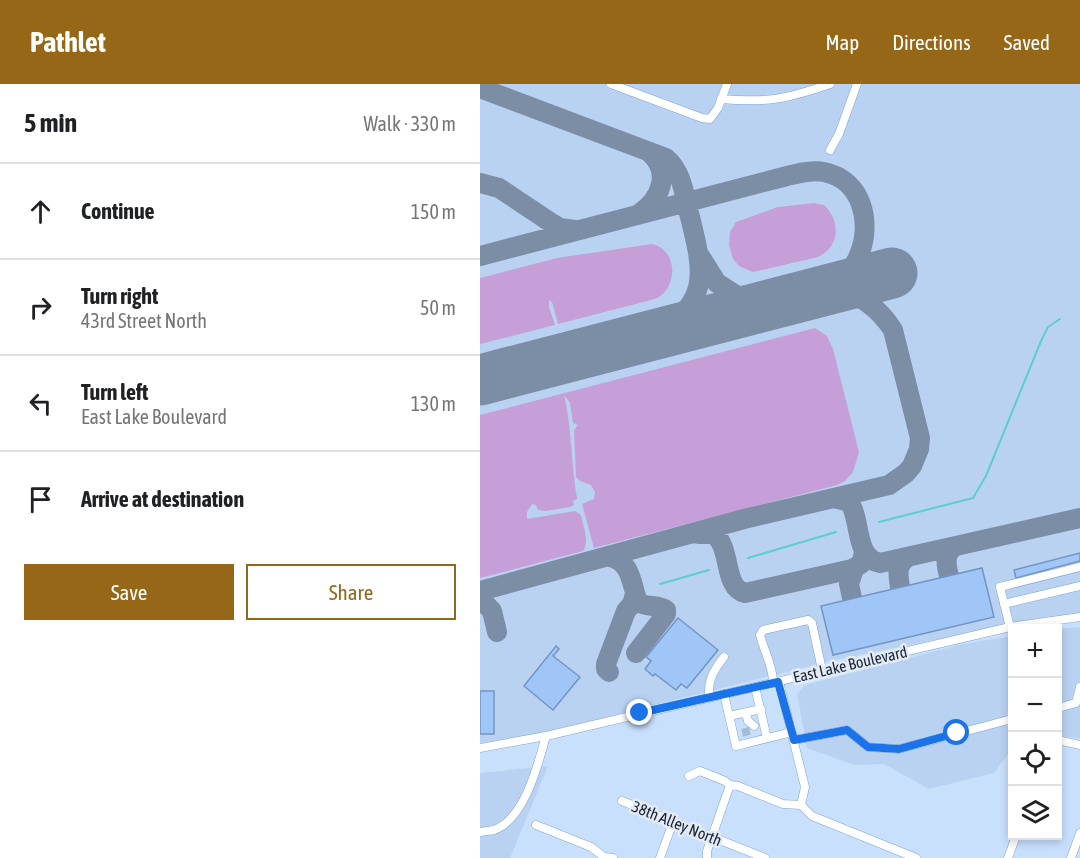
<!DOCTYPE html>
<meta charset="utf-8">
<style>
:root{--surface:#fff;--page:#f6f6f6;--text:#202124;--muted:#757577;--line:#e0e0e0;--accent:#966717}
body{margin:0;font-family:"Asap Condensed",sans-serif;background:var(--page);color:var(--text)}
.controls{position:absolute;right:18px;bottom:18px;display:grid;overflow:hidden;border-radius:0px;box-shadow:0 3px 9px #0003}
.controls button{width:54px;height:54px;display:grid;place-items:center;padding:0;border:0;border-bottom:2px solid var(--line);background:var(--surface);color:var(--text);font:30px sans-serif}
.stop{position:absolute;width:18px;height:18px;margin:-14px;border:4px solid #1a73e8;border-radius:50%;background:#fff}
.stop.end{background:#1a73e8;border-color:#fff;box-shadow:0 2px 6px #0008}
.list{margin:0;padding:0;list-style:none}
h2{display:flex;justify-content:space-between;align-items:center;height:78px;margin:0;padding:0 24px;font-size:26px}
h2 small{font-size:20px;font-weight:400;color:var(--muted)}
.list li{display:grid;grid-template-columns:39px 1fr auto;gap:18px;align-items:center;box-sizing:border-box;height:96px;padding:0 24px;border-top:2px solid var(--line)}
.list b{display:block;font-size:22px;white-space:nowrap}
.list p{margin:0;font-size:20px;white-space:nowrap;color:var(--muted)}
.list em{font-size:20px;font-style:normal;color:var(--muted)}
.actions{display:flex;gap:12px;padding:18px 24px}
.actions a{flex:1;padding:14px 0;border:2px solid var(--accent);border-radius:0px;text-align:center;font-size:21px;color:var(--accent)}
.actions .main{background:var(--accent);color:#fff}
.icon{flex:none;width:33px;height:33px;fill:none;stroke:currentColor;stroke-width:2;stroke-linecap:round;stroke-linejoin:round}
.map{position:relative;flex:none;width:600px;height:774px;overflow:hidden}
header{display:flex;align-items:center;gap:36px;box-sizing:border-box;height:84px;padding:0 30px;background:var(--accent);color:#fff}
header strong{font-size:28px}
nav{display:flex;gap:33px;margin-inline-start:auto;font-size:21px}
main{display:flex}
aside{flex:1;background:var(--surface)}
.map>svg:first-child{display:block}
.built{fill:#b9d2f2}
.green{fill:#c69fd8}
.lines{fill:none;stroke-linecap:round;stroke-linejoin:round}
.stream{stroke:#5ececd;stroke-width:2}
.taxiway{stroke:#7c8ea6;stroke-width:20}
.runway{stroke:#7c8ea6;stroke-width:51}
.building{fill:#a0c6f8;stroke:#7295c3;stroke-width:1.5}
.minor-tunnel{stroke:#a6bbd6;stroke-width:8;stroke-dasharray:8 4;stroke-linecap:butt}
.minor-casing{stroke:#80a4d2;stroke-width:9}
.minor{stroke:#fff;stroke-width:8}
.route{stroke:#1a73e8;stroke-width:8}
.labels{text-anchor:middle;stroke-width:5;stroke-linejoin:round;paint-order:stroke}
.street-label{font-size:16px;fill:#182638;stroke:#e4ebf5}
</style>
<header>
<strong>Pathlet</strong>
<nav><a>Map</a><a>Directions</a><a>Saved</a></nav>
</header>
<main>
<aside>
<h2>5 min<small>Walk · 330 m</small></h2>
<ul class="list">
<li><svg class="icon" aria-label="ahead" viewBox="0 0 24 24"><path d="M12 20V5M6 11l6-6 6 6"/></svg><div><b>Continue</b></div><em>150 m</em></li>
<li><svg class="icon" aria-label="right" viewBox="0 0 24 24"><path d="M7 20v-9h11M14 6l5 5-5 5"/></svg><div><b>Turn right</b><p>43rd Street North</p></div><em>50 m</em></li>
<li><svg class="icon" aria-label="left" viewBox="0 0 24 24"><path d="M17 20v-9H6M10 6l-5 5 5 5"/></svg><div><b>Turn left</b><p>East Lake Boulevard</p></div><em>130 m</em></li>
<li><svg class="icon" aria-label="arrive" viewBox="0 0 24 24"><path d="M6 21V4h12l-3 4 3 4H6"/></svg><div><b>Arrive at destination</b></div></li>
</ul>
<div class="actions"><a class="main">Save</a><a>Share</a></div>
</aside>
<div class="map">
<svg width="600" height="774" viewBox="0 0 600 774">
<rect width="100%" height="100%" fill="#c9e0fd"/>
<!-- built -->
<path class="built" d="M 0,0 L 600,0 L 600,533 L 524,542 L 350,577 L 55,651 L 0,659 Z
M 600,543 L 600,654 L 578,652 L 578,545 Z
M 532,552 L 532,665 L 514,689 L 449,705 L 404,680 L 374,681 L 327,664 L 317,610 L 325,601 L 483,560 Z
M 68,682 L 30,774 L 0,774 L 0,689 Z"/>
<!-- green -->
<path class="green" d="M 334,119 L 344,121 C 361,137 360,163 338,173 L 273,188 L 259,182 L 253,175 L 249,161 L 250,148 L 256,138 L 298,123 Z
M 172,160 C 199,166 198,205 175,215 L 78,240 L 72,218 L 69,216 L 69,223 L 75,241 L 0,260 L 0,194 L 77,174 Z
M 335,244 L 347,252 L 353,265 L 379,368 L 373,388 L 365,397 L 357,401 L 114,464 L 102,420 L 114,415 L 115,408 L 111,401 L 100,397 L 96,393 L 94,346 L 98,341 L 93,339 L 90,319 L 84,311 C 92,344 91,380 97,415 L 93,417 L 94,421 L 90,423 L 66,427 L 58,426 L 56,421 L 52,420 L 47,428 L 47,435 L 95,427 L 101,431 C 103,442 110,457 103,467 L 0,494 L 0,331 Z"/>
<g class="lines">
<!-- stream -->
<path class="stream" d="M 399,438 L 493,414 L 506,392 L 561,257 L 568,243 L 580,235
M 268,474 L 356,448
M 180,500 L 229,486"/>
<!-- taxiway -->
<path class="taxiway" d="M 0,4 L 186,74 C 202,88 204,109 209,129 C 224,189 233,221 168,252
M 0,99 L 19,104 L 73,140 L 80,144 L 95,146
M 159,130 C 181,115 192,88 169,68
M 0,172 L 307,92 C 320,89 332,86 344,88 C 383,96 392,139 379,171 C 374,184 364,194 354,204
M 220,172 L 237,199 L 276,224
M 354,414 L 366,417 L 371,421 C 381,439 375,474 400,479 L 600,434
M 218,450 L 234,450 C 252,464 243,504 265,509 L 372,485 L 381,480 L 384,469
M 130,473 C 152,478 151,500 158,518 C 167,524 178,520 186,526 L 186,530 L 156,569
M 469,492 C 466,480 464,470 474,463
M 420,503 C 418,491 416,480 428,473
M 0,507 L 264,435 L 409,401 L 426,389 L 432,382 L 439,365 L 440,354 L 413,246 C 399,224 381,212 357,203
M 0,514 L 12,527 L 17,548
M 372,514 L 369,500 L 374,485
M 129,588 L 126,585 L 126,580 L 146,527 L 152,520 L 155,510"/>
<!-- runway -->
<path class="runway" d="M 0,296 L 412,189"/>
</g>
<!-- building -->
<path class="building" d="M 600,469 L 600,477 L 536,494 L 534,486 Z
M 502,484 L 514,533 L 353,571 L 341,522 Z
M 198,534 L 238,566 L 207,604 L 201,600 L 196,606 L 175,590 L 173,592 L 165,585 L 171,577 L 166,573 Z
M 76,562 L 79,565 L 73,572 L 100,593 L 73,626 L 44,602 Z
M 0,607 L 14,607 L 14,650 L 0,650 Z"/>
<g class="lines">
<!-- minor-tunnel -->
<path class="minor-tunnel" d="M 265,644 L 267,652"/>
<defs>
<path id="minor" d="M 131,0 L 222,34 L 230,35 L 238,24 L 247,0
M 241,15 C 287,19 307,15 350,0
M 350,66 L 359,50 L 377,0
M 524,520 L 600,502
M 530,543 L 520,503 L 600,483
M 293,598 C 293,582 284,567 280,551 L 283,546 L 328,536 L 332,539 L 342,586
M 299,598 L 325,703 L 321,721
M 275,603 L 287,654
M 244,610 L 256,662 L 312,648
M 229,613 C 228,596 233,587 244,573
M 578,624 L 596,619 L 600,603
M 266,629 L 268,637 L 274,642
M 249,632 L 281,625
M 314,656 L 367,646 L 388,663 L 419,665 L 532,635
M 578,656 L 600,661
M 0,664 L 66,652 L 530,543 L 600,533
M 209,692 L 220,687 L 245,697 L 250,701 L 258,702 L 303,720 L 321,721 L 332,732 L 436,774
M 142,717 L 285,774
M 56,741 L 111,763 L 124,773 L 133,774
M 0,748 C 4,747 10,747 14,746 C 45,735 58,680 66,652
M 180,774 L 193,738
M 227,774 L 227,767 L 250,701
M 528,774 L 536,752
M 591,774 L 600,749"/>
</defs>
<!-- minor casing -->
<use href="#minor" class="minor-casing"/>
<!-- minor -->
<use href="#minor" class="minor"/>
</g>
<g class="lines">
<!-- route -->
<path class="route" d="M 160,629 L 298,598 L 314,656 L 367,646 L 388,663 L 419,665 L 477,649"/>
</g>
<g class="labels">
<!-- street labels -->
<g class="street-label">
<text transform="translate(370 580) rotate(-13)" y="6">East Lake Boulevard</text>
<text transform="translate(197 739) rotate(22)" y="6">38th Alley North</text>
</g>
</g>
</svg>
<div class="controls">
<button>+</button>
<button>−</button>
<button><svg class="icon" aria-label="locate" viewBox="0 0 24 24"><circle cx="12" cy="12" r="6"/><path d="M12 2v4M12 18v4M2 12h4M18 12h4"/></svg></button>
<button><svg class="icon" aria-label="layers" viewBox="0 0 24 24"><path d="M12 4l9 5-9 5-9-5zM3 14l9 5 9-5"/></svg></button>
</div>
<div class="stop" style="left:477px;top:649px"></div>
<div class="stop end" style="left:160px;top:629px"></div>
</div>
</main>
